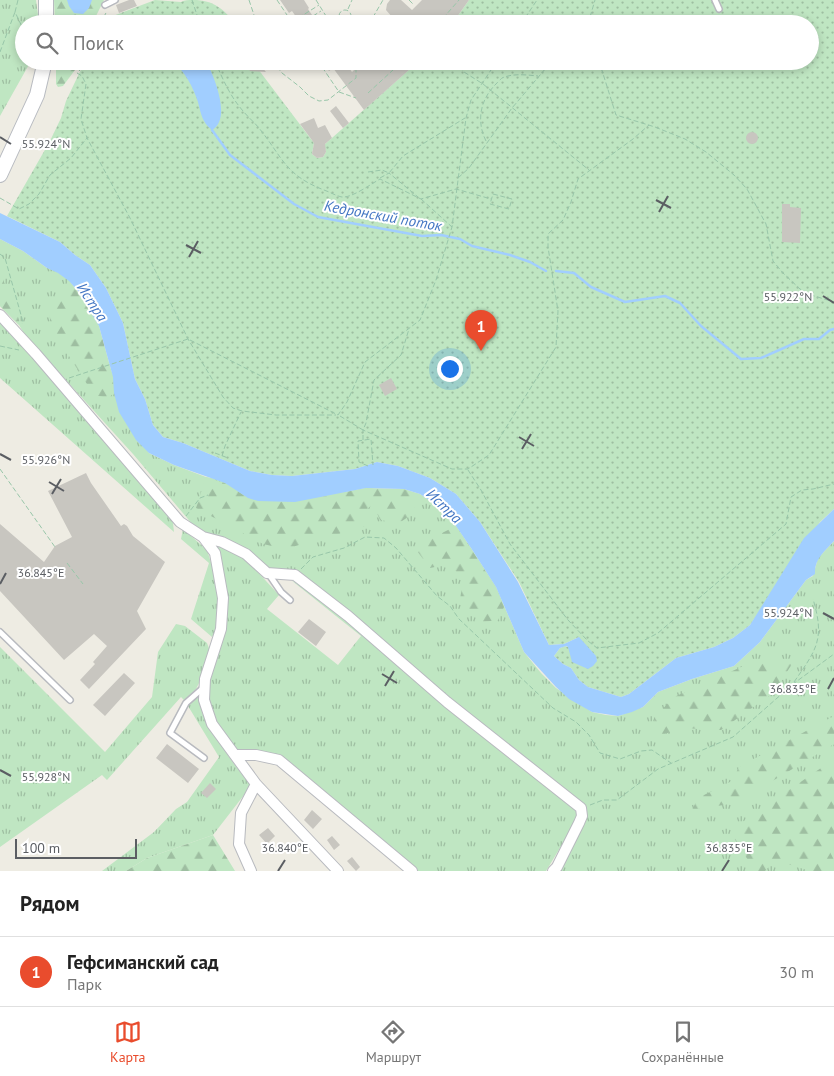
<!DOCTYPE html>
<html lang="ru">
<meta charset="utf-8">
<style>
:root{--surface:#fff;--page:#f2f2f2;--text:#222;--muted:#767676;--line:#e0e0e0;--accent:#e94c2d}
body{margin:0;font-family:"PT Sans",sans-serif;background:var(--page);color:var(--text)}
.scale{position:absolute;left:15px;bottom:12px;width:122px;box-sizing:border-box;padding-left:5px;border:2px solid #5b5e63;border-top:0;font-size:14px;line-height:18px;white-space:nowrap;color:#5b5e63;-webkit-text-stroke:4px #fff;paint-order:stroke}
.you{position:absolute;left:449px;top:368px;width:18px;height:18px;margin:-12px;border:4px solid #fff;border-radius:50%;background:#1a73e8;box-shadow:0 0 0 8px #1a73e833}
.badge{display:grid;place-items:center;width:32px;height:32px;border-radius:50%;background:var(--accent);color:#fff;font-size:16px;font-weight:700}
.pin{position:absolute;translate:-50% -41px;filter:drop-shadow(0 1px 2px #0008)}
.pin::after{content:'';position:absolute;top:26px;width:18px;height:15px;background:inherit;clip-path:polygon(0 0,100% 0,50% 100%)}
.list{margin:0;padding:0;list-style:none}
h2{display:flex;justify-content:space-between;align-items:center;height:65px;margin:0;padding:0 20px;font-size:21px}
h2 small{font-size:16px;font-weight:400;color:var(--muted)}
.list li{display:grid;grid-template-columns:32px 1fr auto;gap:15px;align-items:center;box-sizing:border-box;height:70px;padding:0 20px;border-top:1px solid var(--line)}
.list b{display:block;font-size:19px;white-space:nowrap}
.list p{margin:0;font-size:16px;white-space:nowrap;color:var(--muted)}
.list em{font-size:16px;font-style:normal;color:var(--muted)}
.icon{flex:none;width:28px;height:28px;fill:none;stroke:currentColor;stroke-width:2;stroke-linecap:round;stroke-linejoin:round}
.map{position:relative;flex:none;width:834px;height:871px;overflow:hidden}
.search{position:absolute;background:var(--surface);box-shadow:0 2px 8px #0003;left:15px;right:15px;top:15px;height:55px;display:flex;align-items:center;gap:12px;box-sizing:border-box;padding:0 18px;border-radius:28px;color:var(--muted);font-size:19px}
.sheet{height:135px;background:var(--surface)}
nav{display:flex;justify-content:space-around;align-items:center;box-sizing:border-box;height:70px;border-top:1px solid var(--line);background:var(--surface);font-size:14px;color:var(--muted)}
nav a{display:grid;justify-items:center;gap:2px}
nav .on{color:var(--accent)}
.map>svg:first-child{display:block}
.grass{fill:url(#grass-tufts)}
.forest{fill:url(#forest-firs)}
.park{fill:url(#park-dots)}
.water{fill:#a1ceff}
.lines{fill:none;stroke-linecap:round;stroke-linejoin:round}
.stream{stroke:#a1ceff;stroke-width:2.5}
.building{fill:#c8c6c0}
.lane-casing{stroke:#b8babf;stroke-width:8}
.street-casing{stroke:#b8babf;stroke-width:12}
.secondary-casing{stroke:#b8bbc1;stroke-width:16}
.path{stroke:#98c6a9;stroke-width:1;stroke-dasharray:5 2.5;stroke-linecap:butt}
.lane{stroke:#fff;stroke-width:5}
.street{stroke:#fff;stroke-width:10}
.secondary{stroke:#fff;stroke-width:14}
.ticks{fill:none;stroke:#5b5e63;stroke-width:2}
.labels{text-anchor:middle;stroke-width:4;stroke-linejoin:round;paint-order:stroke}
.water-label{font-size:15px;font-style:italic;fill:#4376c3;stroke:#fff}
.ticks-label{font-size:12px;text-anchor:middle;fill:#5b5e63;stroke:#fff;stroke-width:4;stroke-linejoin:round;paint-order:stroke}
</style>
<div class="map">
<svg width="834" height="871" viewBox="0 0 834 871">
<defs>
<pattern id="grass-tufts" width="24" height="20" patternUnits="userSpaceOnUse" patternTransform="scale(1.25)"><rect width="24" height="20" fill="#bfe6c2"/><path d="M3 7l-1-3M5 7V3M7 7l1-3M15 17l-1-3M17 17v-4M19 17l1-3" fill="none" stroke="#9ebea1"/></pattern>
<pattern id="forest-firs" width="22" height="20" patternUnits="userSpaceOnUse" patternTransform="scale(1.25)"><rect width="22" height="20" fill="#bfe6c2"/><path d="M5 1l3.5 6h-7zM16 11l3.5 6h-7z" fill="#9ebea1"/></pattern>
<pattern id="park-dots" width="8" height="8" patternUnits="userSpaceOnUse" patternTransform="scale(1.25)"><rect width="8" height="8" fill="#bfe6c2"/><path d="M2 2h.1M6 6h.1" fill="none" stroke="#9ebea1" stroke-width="1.8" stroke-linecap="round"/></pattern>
</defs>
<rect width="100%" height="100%" fill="#eeece3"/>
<!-- grass -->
<path class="grass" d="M 0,0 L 36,0 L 38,15 L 37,24 L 24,24 L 24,61 L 31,61 L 0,116 Z
M 0,239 L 23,251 L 47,268 L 53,269 L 69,280 L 149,453 L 174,465 L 206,477 L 315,497 L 366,488 L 420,494 L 439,507 L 456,526 L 471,548 L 496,587 L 524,652 L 541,673 L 556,688 L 592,712 L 606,715 L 618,716 L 643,707 L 658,692 L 692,679 L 734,666 L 760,642 L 806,580 L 813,576 L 818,558 L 834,541 L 834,871 L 559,871 L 584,807 L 575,797 L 453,702 L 297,572 L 275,572 L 193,525 L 133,454 L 25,335 L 19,325 L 0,306 Z
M 0,320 L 172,514 L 174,532 L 0,378 Z
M 183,529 L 207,550 L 215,575 L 219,598 L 217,628 L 212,637 L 191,619 L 209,563 L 181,539 Z
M 210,541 L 243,556 L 279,595 L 267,609 L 338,665 L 361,636 L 291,580 L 319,597 L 576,808 L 577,820 L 546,871 L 418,871 L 282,758 L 238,753 L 215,723 L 207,704 L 208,680 L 224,632 Z
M 176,624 L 185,626 L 207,643 L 210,651 L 200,681 L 196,689 L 184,700 L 181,697 L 107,780 L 102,775 L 0,847 L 0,647 L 105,752 L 152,697 L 158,652 Z
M 200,694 L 202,713 L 229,757 L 251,786 L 213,835 L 147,858 L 126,871 L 102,871 L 154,832 L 176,809 L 187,802 L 219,757 L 188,706 Z"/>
<!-- forest -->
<path class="forest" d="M 54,0 L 104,0 L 92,24 L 55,24 Z
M 56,61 L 77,61 L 75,70 L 63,86 L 58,87 L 56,84 Z
M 0,273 L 16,310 L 19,325 L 0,306 Z
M 69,280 L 89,307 L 99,326 L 113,377 L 114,393 L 108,398 L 94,395 L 51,328 L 49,310 Z
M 206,477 L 225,483 L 248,498 L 258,501 L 295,502 L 366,488 L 404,489 L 420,494 L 411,515 L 399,523 L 380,520 L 373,504 L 366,510 L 369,525 L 285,549 L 263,544 L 196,508 Z
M 456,526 L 496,587 L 504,607 L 498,620 L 483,622 L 460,600 L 463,579 L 449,564 L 430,568 L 414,547 Z
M 796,658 L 773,693 L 721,730 L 682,728 L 656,737 L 655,717 L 674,697 L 748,664 Z
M 834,716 L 834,744 L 736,803 L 692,810 L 698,798 L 732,781 L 739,767 Z
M 834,759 L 834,850 L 829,850 L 834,860 L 834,871 L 810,871 L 775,860 L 765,871 L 755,871 L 732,835 L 744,821 Z
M 213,835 L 235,871 L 126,871 L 147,858 Z"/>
<!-- park -->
<path class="park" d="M 155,0 L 181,2 C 185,0 188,0 193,0 C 215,0 222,9 237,24 L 102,24 L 105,19 Z
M 469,0 L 834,0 L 834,509 L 820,522 L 750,625 L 733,638 L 714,647 L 676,658 L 629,694 L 621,697 L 588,687 L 579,680 L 571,668 L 563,664 L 554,656 L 560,648 L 565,646 L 568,647 L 579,637 L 564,644 L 549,645 L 519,582 L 480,522 L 456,494 L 430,478 L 398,466 L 377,462 L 355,469 L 292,476 L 272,475 L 250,471 L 183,443 L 163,437 L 153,425 L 145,399 L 135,379 L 123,323 L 106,288 L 90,265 L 75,255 L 60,242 L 7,216 L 50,141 L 61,118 L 66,101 L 85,61 L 247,61 L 247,66 L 250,70 L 258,69 L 314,143 L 312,154 L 317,158 L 323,157 L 326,152 L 324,145 L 419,61 L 810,61 L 810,24 L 452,24 Z"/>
<!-- water -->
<path class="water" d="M 67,0 L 92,0 L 89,8 L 83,14 L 74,13 L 69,6 Z
M 146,18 L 167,20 L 174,24 L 123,24 L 126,20 Z
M 172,61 L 206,61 C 214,76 232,119 212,130 C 202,122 201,114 198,102 C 193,87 185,71 172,61 Z
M 0,213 L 60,242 L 75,255 L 90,265 L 106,288 L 123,323 L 135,379 L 145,399 L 153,425 L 163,437 L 183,443 L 250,471 L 272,475 L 292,476 L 355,469 L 377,462 L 398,466 L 430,478 L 456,494 L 480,522 L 518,582 L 549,645 L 564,644 L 579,637 L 596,656 L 597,661 L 593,666 L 588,669 L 572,662 L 568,647 L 566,646 L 560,648 L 554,656 L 563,664 L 571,668 L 579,680 L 588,687 L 621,697 L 629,694 L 676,658 L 714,647 L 733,638 L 750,625 L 804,538 L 834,509 L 834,541 C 825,551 814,559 815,574 L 806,580 L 760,642 L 734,666 L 692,679 L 658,692 L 643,707 L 632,712 L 618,716 L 592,712 L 569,699 L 556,687 L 524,652 L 496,587 L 471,548 L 456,526 L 439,507 L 420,494 L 404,489 L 366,488 L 295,502 L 258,501 L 248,498 L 225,483 L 174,465 L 149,453 L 136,440 L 119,412 L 114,393 L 113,377 L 99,326 L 78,291 L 69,281 L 58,273 L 47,268 L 23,251 L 0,239 Z"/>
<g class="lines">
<!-- stream -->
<path class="stream" d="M 212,130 L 230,155 L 294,204 L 318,217 L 422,236 L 441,235 L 460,239 L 472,246 L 510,255 L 530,262 L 546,271
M 556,271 L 574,273 L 591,287 L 625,302 L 665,296 L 680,303 L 701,326 L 741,359 L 761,358 L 804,339 L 819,339 L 830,330 L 834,329"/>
</g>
<!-- building -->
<path class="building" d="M 129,0 L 134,0 L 137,6 L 119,13 L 116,5 Z
M 280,0 L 304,0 L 309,8 L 308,9 L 318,24 L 301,24 L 292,11 L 289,13 Z
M 390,0 L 401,0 L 412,10 L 422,0 L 469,0 L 452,24 L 398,24 L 386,10 L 387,4 Z
M 247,61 L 261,61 L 260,65 L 266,72 L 250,71 L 247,66 Z
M 322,61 L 344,61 L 352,72 L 363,61 L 371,67 L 377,61 L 419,61 L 364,110 L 333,68 L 329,71 Z
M 336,106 L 349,123 L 343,128 L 330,111 Z
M 314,118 L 318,128 L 325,125 L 332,138 L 325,144 L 326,152 L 323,157 L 317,158 L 312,154 L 314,143 L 300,124 Z
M746 138a6 6 0 1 1 12 0a6 6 0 1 1-12 0Z
M 782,204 L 790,204 L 790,207 L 801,208 L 800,243 L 782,242 Z
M 391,378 L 397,389 L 385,396 L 379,385 Z
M 86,473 L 91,483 L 121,526 L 124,524 L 127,526 L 133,536 L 165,562 L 137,611 L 146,629 L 89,689 L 80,680 L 95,664 L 93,662 L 107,646 L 94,634 L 64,660 L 0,591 L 0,524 L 44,562 L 55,546 L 72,537 L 48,491 Z
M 309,619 L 326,632 L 316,646 L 298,632 Z
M 124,673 L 135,683 L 105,716 L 93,705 Z
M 167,744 L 199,769 L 188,783 L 156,758 Z
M 210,783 L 216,789 L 207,798 L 201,793 Z
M 312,810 L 322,819 L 313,829 L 304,820 Z
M 268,828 L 275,836 L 267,844 L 259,835 Z
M 332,836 L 340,845 L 334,850 L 327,840 Z
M 352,857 L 360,867 L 356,871 L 347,861 Z"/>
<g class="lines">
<defs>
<path id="lane" d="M 715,0 L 719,9
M 105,5 L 115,0
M 268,573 L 281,592 L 290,600
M 0,632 L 70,700
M 203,688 L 186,703 L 170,733 L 204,758"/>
<path id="street" d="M 0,315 L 36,354 L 180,522 L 203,537 L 222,542 L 246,554 L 267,573 L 295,575 L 348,616 L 447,702 L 581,808 L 582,816 L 579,823 L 557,867 L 553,871
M 203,537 L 215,553 L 223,598 L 221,629 L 205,679 L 204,700 L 212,724 L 256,784 L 241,813 L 239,844 L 251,871
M 235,755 L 256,755 L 279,760 L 412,871
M 256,784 L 338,871"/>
<path id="secondary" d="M 46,0 L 46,24
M 0,175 L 37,95 L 45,61"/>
</defs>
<!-- lane casing -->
<use href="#lane" class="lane-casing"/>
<!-- street casing -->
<use href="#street" class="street-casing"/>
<!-- secondary casing -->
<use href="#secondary" class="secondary-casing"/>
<!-- path -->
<path class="path" d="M 18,0 L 15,12 L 24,31
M 192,0 L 200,24
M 249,0 L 257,24
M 277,0 L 293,24
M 316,0 L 331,24
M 409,0 L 413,4
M 348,9 L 352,0
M339 16a6 6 0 1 1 12 0a6 6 0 1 1-12 0Z
M 313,16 L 321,11
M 352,17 L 372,19
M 292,22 L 319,5
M 332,23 L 339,19
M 100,24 L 107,11
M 369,24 L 383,0
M 438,24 L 459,0
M 521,24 L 537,0
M 584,24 L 589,16
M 588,24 L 595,0
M 0,52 L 15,12
M 86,61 L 83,67 L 77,73 L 82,76 L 86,84 L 81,119 L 87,138 L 130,218 L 188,339 L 223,397 L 233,408 L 242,411 L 276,415 L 336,415
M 215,61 C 223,80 230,96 243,111 C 248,117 254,122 259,128 C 283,158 285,175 324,190 C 330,192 336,196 342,197 C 352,198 371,184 380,179 L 421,199 L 456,189 L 491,199
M 272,61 L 282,73 L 300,87 L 309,96 L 319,101 L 328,100 L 356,78 L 356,67 L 354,61
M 318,61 L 339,92 L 356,98
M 454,61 L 464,72 L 483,84 L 589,170
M 599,61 L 616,115 L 655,127 L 685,139 L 706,152 L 734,175 L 747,189 L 766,224 L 773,261 L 783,273 L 800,289 L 811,295 L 834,302
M 348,66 L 354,62
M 396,67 L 402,61
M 368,93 L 393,70
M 486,141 C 476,121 480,99 497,83 C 497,83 502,78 502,78 C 513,73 527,75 538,76
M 368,172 L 382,170 L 389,173 L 403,156 L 465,118
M 380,178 L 389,173 L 418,197
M 458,178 L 469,168 L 512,108 L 552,61
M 493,194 L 512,199 L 509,209 L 490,204 Z
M 0,198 L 19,209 L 29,204 L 39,194 L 50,175 L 71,158 L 87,138
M 421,199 L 452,227
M 0,254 L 5,258 L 23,322 L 22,324
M 0,346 L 19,350
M 69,378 L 188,339 L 338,415 L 347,402 L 365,362 L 420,320 L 436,280 L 452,227 L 466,118 L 471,100 L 497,61
M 340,416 L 363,430 L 366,423 L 374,380 L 401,355 L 409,329
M 363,440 L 363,430 L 452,469 L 468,469 L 489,455 L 556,347 L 558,311 L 548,247 L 548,234 L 563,220 L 571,202 L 578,179 L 633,139 L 649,125
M 215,453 L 228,458
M 222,456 L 225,446 L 241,412
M 368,466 L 359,462 L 358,441 L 371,439 L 373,465
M 0,469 L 55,547
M 468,470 L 481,490 L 510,544 L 568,620 L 588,641 L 597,648 L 639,643 L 658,633 L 786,524 L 791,497 L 802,490 L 813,489 L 834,484
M 186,516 L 200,498 L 208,495
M 67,563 L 83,584
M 301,569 L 313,557 L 344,548 L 365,537 L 384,538 L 396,548 L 437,596 L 450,606 L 459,619 L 553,708 L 576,722 L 589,735 L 600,753 L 620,759 L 641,751 L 652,750 L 671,763
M 794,682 C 817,649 825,639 813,599
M 590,805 L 603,800 L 617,800 L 658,769 L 733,737 L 793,684 L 834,654"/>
<!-- lane -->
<use href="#lane" class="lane"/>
<!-- street -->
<use href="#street" class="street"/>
<!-- secondary -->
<use href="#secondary" class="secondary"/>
</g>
<!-- ticks -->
<path class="ticks" d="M 0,137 L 11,144M 656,200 L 671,208M 659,212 L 668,196M 186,245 L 201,253M 189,257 L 198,241M 823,296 L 834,303M 519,437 L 534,446M 522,449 L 531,434M 0,454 L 11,460M 49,482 L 64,491M 52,494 L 61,479M 0,584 L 6,573M 823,613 L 834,619M 382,674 L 397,683M 385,686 L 394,671M 828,689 L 834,678M 0,770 L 11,776M 278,871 L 285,860M 722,871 L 729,860"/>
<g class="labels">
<!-- water labels -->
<g class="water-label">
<text transform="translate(383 216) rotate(10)" y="5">Кедронский поток</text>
<text transform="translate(92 302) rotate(57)" y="5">Истра</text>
<text transform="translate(444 506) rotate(44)" y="5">Истра</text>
</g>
</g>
<g class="ticks-label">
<text x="46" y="148">55.924°N</text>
<text x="788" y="301">55.922°N</text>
<text x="46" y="464">55.926°N</text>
<text x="41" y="577">36.845°E</text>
<text x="788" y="617">55.924°N</text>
<text x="793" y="693">36.835°E</text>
<text x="46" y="781">55.928°N</text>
<text x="285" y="852">36.840°E</text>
<text x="729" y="852">36.835°E</text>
</g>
</svg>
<div class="scale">100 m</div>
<div class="you"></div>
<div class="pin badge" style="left:481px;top:351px">1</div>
<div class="search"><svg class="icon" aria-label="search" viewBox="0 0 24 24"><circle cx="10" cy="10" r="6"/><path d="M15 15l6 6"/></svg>Поиск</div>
</div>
<section class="sheet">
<h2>Рядом<small></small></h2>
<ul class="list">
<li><span class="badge">1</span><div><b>Гефсиманский сад</b><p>Парк</p></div><em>30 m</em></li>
</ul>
</section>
<nav>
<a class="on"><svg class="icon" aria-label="map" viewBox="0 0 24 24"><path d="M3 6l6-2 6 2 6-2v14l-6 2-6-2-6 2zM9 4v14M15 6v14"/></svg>Карта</a>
<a><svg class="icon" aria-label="directions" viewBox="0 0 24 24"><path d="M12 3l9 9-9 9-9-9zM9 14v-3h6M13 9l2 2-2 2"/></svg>Маршрут</a>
<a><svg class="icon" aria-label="saved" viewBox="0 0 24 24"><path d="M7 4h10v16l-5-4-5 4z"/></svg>Сохранённые</a>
</nav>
